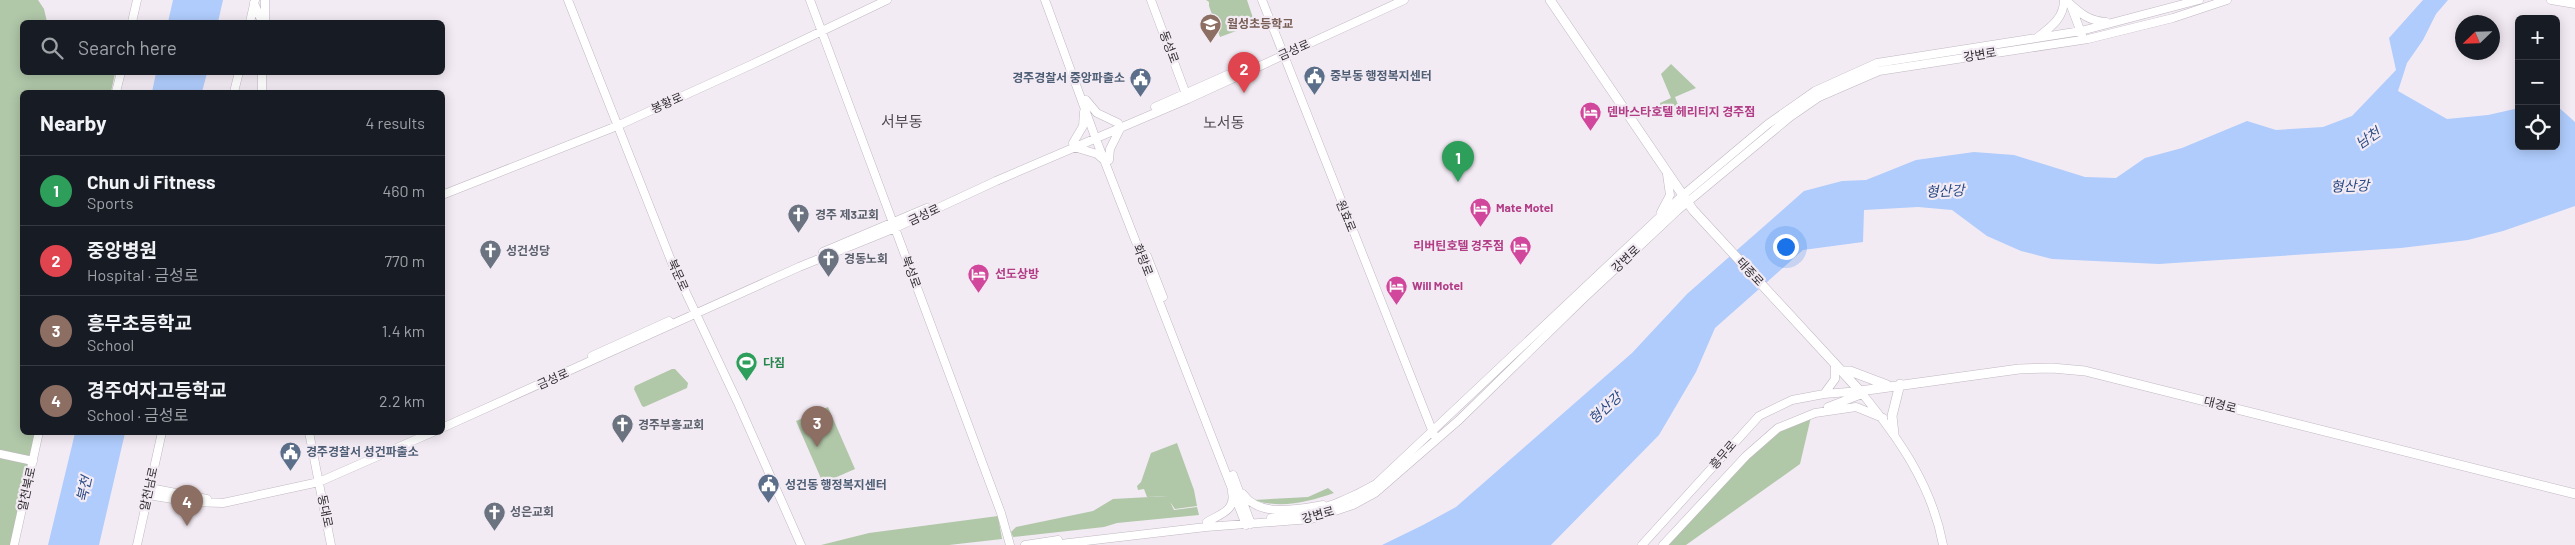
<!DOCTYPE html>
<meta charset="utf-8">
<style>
:root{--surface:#171b24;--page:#242831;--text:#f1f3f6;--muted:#9ea1a6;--line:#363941;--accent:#db2777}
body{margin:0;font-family:Barlow,"Noto Sans KR",sans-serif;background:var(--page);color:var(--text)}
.controls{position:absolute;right:15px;top:15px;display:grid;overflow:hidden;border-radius:8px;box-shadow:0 2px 12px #0003}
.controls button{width:45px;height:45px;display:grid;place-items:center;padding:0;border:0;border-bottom:1px solid var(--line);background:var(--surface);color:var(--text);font:25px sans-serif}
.compass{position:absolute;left:2455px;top:15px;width:45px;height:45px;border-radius:50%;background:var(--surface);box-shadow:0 2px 12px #0003;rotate:247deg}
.you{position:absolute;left:1785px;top:246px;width:18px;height:18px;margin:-12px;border:4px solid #fff;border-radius:50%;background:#1a73e8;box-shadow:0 0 0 8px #1a73e833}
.badge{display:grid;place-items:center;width:32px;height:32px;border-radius:50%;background:var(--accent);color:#fff;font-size:16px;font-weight:700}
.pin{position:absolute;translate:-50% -41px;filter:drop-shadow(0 1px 2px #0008)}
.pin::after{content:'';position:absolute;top:26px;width:18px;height:15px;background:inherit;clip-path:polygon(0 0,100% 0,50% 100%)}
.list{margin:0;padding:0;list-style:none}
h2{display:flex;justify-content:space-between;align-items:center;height:65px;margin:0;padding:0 20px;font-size:21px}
h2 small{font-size:16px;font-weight:400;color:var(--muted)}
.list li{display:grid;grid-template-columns:32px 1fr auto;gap:15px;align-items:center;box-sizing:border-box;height:70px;padding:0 20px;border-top:1px solid var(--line)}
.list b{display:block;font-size:19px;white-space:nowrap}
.list p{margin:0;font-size:16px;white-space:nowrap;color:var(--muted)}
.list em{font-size:16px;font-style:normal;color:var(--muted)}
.icon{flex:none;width:28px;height:28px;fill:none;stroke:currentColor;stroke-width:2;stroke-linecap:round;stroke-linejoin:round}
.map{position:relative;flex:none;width:2575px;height:545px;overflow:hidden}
.search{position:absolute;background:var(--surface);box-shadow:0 2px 12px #0003;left:20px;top:20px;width:425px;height:55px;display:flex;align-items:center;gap:12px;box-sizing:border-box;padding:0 18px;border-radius:8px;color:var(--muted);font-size:19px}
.panel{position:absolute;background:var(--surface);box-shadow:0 2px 12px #0003;left:20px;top:90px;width:425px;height:345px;border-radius:8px}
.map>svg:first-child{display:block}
.green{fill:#b0c7a8}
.water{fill:#afccfc}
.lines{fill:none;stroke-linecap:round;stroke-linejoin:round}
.secondary-casing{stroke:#c0b8c1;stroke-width:9}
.primary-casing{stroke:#c0b8c1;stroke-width:10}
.secondary{stroke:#fff;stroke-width:8}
.primary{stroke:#fff;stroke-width:9}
.labels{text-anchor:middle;stroke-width:4.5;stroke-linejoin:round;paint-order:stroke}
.education-label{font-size:12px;font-weight:bold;fill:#785e54;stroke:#f3ebf4;text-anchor:start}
.street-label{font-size:12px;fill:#2f2c2f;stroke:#f3ebf4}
.service-label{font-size:12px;font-weight:bold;fill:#4e5e75;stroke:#f3ebf4;text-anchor:start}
.hotel-label{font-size:12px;font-weight:bold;fill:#b23c85;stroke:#f3ebf4;text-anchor:start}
.worship-label{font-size:12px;font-weight:bold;fill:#5b616d;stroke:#f3ebf4;text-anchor:start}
.leisure-label{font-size:12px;font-weight:bold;fill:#27864d;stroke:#f3ebf4;text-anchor:start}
.water-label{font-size:14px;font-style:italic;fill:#2a4b85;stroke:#f3ebf4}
.quarter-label{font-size:15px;fill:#504a51;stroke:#f3ebf4}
</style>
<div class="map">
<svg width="2575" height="545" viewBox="0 0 2575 545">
<rect width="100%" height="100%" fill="#f3ebf4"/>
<!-- green -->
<path class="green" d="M 0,0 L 38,0 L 44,9 L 47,22 L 22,22 L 22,72 L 115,73 L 111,92 L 22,92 L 22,432 L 36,433 L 11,545 L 0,545 Z
M 1206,0 L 1247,0 L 1255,24 L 1220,37 L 1209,6 L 1209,2 Z
M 1671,64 L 1696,88 L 1675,97 L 1682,115 L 1679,114 L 1664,118 L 1660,103 L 1671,98 L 1661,74 Z
M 672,369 L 675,369 L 688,383 L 687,388 L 644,407 L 642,406 L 634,389 L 635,386 Z
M 828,407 L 855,469 L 823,483 L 796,421 Z
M 1811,417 L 1800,464 L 1686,545 L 1668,545 L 1771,435 Z
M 1177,443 L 1194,490 L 1197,506 L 1175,509 L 1170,502 L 1174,510 L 1197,507 L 1199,515 L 1117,523 L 1104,527 L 1013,537 L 1011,532 L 1016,527 L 1093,511 L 1113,499 L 1168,496 L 1147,497 L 1144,489 L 1138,490 L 1137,486 L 1141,482 L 1151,453 Z
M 1328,488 L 1334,493 C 1308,502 1281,509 1254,500 L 1308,497 Z
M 998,516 L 1002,539 L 949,545 L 821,545 L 869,533 Z"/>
<!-- water -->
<path class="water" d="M 173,0 L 223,0 L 218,22 L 168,22 Z
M 2423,0 L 2448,0 L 2436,14 L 2423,40 L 2407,63 L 2398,91 L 2447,119 L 2488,115 L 2519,108 L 2519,146 L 2556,146 L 2556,105 L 2575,122 L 2575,206 L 2503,231 L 2468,240 L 2401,248 L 2159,264 L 2052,259 L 2021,251 L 1987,236 L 1952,210 L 1918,207 L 1864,210 L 1863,242 L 1803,250 L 1715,328 L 1696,372 L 1659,435 L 1551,545 L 1382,545 L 1423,525 L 1456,507 L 1632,353 L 1687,294 L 1804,191 L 1842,181 L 1866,180 L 1916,160 L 1974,152 L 2014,155 L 2085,177 L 2116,178 L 2145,158 L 2182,148 L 2247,121 L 2276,130 L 2323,127 L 2352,116 L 2396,70 L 2389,38 Z
M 156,73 L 156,72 L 207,73 L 202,92 L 152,92 Z
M 75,433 L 125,433 L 99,545 L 48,545 Z"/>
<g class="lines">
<defs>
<path id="secondary" d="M 265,0 L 265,22
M 568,0 L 672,263 L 738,403 L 801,545
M 810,0 L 1001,513 L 1010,545
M 1045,0 L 1094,134 L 1246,525
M 1151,0 L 1187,97
M 1262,0 L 1434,435
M 2551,0 L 2575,4
M 254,3 L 262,22
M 2069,3 C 2081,14 2089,21 2106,22
M 2071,6 L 2082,35
M 132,22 L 137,0
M 250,22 L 255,0
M 2038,37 C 2051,27 2064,18 2064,0
M 116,92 L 121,72
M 234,92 L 239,72
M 262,92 L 262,72
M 1086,100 L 1097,113 L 1118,123
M 1155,107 L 1227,75
M 1073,143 L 1083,126 L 1084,112
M 1074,147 L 1097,154 L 1104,160
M 1109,160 L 1110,149 L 1121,127
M 442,195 L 617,126 L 753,64 L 887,0
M 1661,212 L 1670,195 L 1667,174
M 823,252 L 927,208
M 1147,256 L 1163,297
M 592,356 L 669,321
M 1824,394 L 1860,391 C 1898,437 1932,485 1943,545
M 1828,407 L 1862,394
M 442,428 L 799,267 L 895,228 L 996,181 L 1188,99 L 1404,0
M 309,432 L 331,545
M 0,454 L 33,461
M 1233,475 L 1251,524
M 150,488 L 207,499
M 1243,494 C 1260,518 1298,509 1323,505
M 148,495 L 191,502 L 223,503 L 319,482 L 433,432
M 1271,518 C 1309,516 1343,503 1376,484 L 1682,196 L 1768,124 L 1815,91 L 1877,63 L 2081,31 L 2199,0
M 1207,522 C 1220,514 1236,511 1232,492
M 14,545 L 39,432
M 137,545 L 162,432
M 1025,545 L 1058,540
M 1052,545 L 1206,527 L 1311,519 L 1353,505 L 1375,493 L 1459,420 L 1582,300 L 1678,210 L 1790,117 L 1819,97 L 1879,71 L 2088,39 L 2173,18 L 2227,0
M 1642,545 L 1759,416 L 1792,400 L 1824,394 L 1835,379 L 1835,364
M 1663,545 L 1746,456 L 1778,428 L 1815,413 L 1856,407 L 1883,418"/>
<path id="primary" d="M 1550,0 L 1693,210 L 1860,391 L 2019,369 L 2052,368 L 2085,371 L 2575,494
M 1842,371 L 1850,371 L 1887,385
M 1894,434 L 1892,416 L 1900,384"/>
</defs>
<!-- secondary casing -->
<use href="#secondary" class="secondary-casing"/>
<!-- primary casing -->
<use href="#primary" class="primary-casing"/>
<!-- secondary -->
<use href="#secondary" class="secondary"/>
<!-- primary -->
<use href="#primary" class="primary"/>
</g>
<!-- icons -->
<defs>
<symbol id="school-pin" viewBox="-11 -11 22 30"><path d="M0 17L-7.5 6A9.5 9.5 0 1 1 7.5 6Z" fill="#8d6e63" stroke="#f3ebf4"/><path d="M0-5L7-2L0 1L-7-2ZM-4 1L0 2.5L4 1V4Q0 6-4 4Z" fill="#fff"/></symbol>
<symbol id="civic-pin" viewBox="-11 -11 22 30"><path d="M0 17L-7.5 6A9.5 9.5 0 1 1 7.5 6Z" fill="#5c6f8a" stroke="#f3ebf4"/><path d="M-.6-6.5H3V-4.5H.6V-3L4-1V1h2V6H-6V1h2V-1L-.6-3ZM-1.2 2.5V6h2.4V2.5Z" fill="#fff"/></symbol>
<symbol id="hotel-pin" viewBox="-11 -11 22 30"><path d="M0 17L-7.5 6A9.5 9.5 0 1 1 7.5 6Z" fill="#d1479c" stroke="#f3ebf4"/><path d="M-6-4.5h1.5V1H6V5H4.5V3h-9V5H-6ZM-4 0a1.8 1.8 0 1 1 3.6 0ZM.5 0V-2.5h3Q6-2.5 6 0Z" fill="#fff"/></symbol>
<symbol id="church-pin" viewBox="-11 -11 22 30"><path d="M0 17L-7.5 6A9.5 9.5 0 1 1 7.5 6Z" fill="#6b7280" stroke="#f3ebf4"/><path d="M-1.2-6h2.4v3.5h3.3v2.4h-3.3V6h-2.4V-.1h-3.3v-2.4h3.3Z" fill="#fff"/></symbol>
<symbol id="stadium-pin" viewBox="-11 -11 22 30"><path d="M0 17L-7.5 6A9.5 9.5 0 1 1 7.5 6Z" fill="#2e9e5b" stroke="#f3ebf4"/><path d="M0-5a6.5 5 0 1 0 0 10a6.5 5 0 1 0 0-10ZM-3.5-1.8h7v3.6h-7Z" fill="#fff"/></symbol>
</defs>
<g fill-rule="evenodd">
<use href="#school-pin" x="1198" y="12" width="25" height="34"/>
<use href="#civic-pin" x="1302" y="64" width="25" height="34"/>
<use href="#civic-pin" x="1128" y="66" width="25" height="34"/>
<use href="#hotel-pin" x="1578" y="100" width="25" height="34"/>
<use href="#hotel-pin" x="1468" y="196" width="25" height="34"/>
<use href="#church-pin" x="786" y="202" width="25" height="34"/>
<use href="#hotel-pin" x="1508" y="234" width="25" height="34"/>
<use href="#church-pin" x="478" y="238" width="25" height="34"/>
<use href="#church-pin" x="816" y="246" width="25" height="34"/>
<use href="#hotel-pin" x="966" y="262" width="25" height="34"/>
<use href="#hotel-pin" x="1384" y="274" width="25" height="34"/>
<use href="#stadium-pin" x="734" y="350" width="25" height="34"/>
<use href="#church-pin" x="610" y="412" width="25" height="34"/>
<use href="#civic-pin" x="278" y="440" width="25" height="34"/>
<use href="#civic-pin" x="756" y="472" width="25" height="34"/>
<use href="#church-pin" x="482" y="500" width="25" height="34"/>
</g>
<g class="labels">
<!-- education labels -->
<g class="education-label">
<text x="1227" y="28">월성초등학교</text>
</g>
<!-- street labels -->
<g class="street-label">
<text transform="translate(1169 47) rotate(70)" y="4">동성로</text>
<text transform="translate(1294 50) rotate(-24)" y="4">금성로</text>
<text transform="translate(1980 55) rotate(-9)" y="4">강변로</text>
<text transform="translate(667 103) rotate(-24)" y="4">봉황로</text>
<text transform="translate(924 215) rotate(-25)" y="4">금성로</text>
<text transform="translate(1346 216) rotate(68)" y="4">원효로</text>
<text transform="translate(1626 259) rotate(-43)" y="4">강변로</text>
<text transform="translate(1143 260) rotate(69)" y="4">화랑로</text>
<text transform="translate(911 272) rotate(70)" y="4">북성로</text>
<text transform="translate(1750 272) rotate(47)" y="4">태종로</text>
<text transform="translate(678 275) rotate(66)" y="4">북문로</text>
<text transform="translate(553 379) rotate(-24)" y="4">금성로</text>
<text transform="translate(2220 405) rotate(14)" y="4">대경로</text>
<text transform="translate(1723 455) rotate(-49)" y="4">흥무로</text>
<text transform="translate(27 489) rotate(-78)" y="4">알천북로</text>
<text transform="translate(149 489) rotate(-78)" y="4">알천남로</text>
<text transform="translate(325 511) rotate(78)" y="4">동대로</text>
<text transform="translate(1318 515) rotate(-15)" y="4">강변로</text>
</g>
<!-- service labels -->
<g class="service-label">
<text x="1330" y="80">중부동 행정복지센터</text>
<text x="1125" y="82" text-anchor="end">경주경찰서 중앙파출소</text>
<text x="306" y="456">경주경찰서 성건파출소</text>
<text x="785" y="489">성건동 행정복지센터</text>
</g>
<!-- hotel labels -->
<g class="hotel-label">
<text x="1607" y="116">덴바스타호텔 헤리티지 경주점</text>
<text x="1496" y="212">Mate Motel</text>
<text x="1504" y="250" text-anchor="end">리버틴호텔 경주점</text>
<text x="995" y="278">선도상방</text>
<text x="1412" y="290">Will Motel</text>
</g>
<!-- worship labels -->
<g class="worship-label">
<text x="815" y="219">경주 제3교회</text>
<text x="506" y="255">성건성당</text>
<text x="844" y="263">경동노회</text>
<text x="638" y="429">경주부흥교회</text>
<text x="510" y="516">성은교회</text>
</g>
<!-- leisure labels -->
<g class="leisure-label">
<text x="763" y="367">다짐</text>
</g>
<!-- water labels -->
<g class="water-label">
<text transform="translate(2368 138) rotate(-34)" y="5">남천</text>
<text transform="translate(2350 186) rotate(-2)" y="5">형산강</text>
<text transform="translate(1945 191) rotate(-3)" y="5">형산강</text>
<text transform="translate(1605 408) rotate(-43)" y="5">형산강</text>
<text transform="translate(84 489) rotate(-77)" y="5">북천</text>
</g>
<!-- quarter labels -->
<g class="quarter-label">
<text x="902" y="127">서부동</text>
<text x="1224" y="128">노서동</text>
</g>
</g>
</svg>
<div class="controls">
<button>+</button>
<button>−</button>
<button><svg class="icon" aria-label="locate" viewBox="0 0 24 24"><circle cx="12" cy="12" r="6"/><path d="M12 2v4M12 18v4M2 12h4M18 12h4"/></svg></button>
</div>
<svg class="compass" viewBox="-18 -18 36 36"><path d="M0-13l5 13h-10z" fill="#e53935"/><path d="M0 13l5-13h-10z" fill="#9ea1a6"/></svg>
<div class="you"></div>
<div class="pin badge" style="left:1458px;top:182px;background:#2e9e5b">1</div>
<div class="pin badge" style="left:1244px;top:93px;background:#e0444e">2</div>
<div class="pin badge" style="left:817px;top:447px;background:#8d6e63">3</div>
<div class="pin badge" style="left:187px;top:526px;background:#8d6e63">4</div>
<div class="search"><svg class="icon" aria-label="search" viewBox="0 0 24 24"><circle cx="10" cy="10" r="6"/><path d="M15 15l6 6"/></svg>Search here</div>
<section class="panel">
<h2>Nearby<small>4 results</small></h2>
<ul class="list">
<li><span class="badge" style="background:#2e9e5b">1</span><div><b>Chun Ji Fitness</b><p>Sports</p></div><em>460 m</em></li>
<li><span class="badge" style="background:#e0444e">2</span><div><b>중앙병원</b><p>Hospital · 금성로</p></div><em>770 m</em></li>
<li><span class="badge" style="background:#8d6e63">3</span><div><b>흥무초등학교</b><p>School</p></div><em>1.4 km</em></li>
<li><span class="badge" style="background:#8d6e63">4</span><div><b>경주여자고등학교</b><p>School · 금성로</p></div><em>2.2 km</em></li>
</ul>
</section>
</div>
